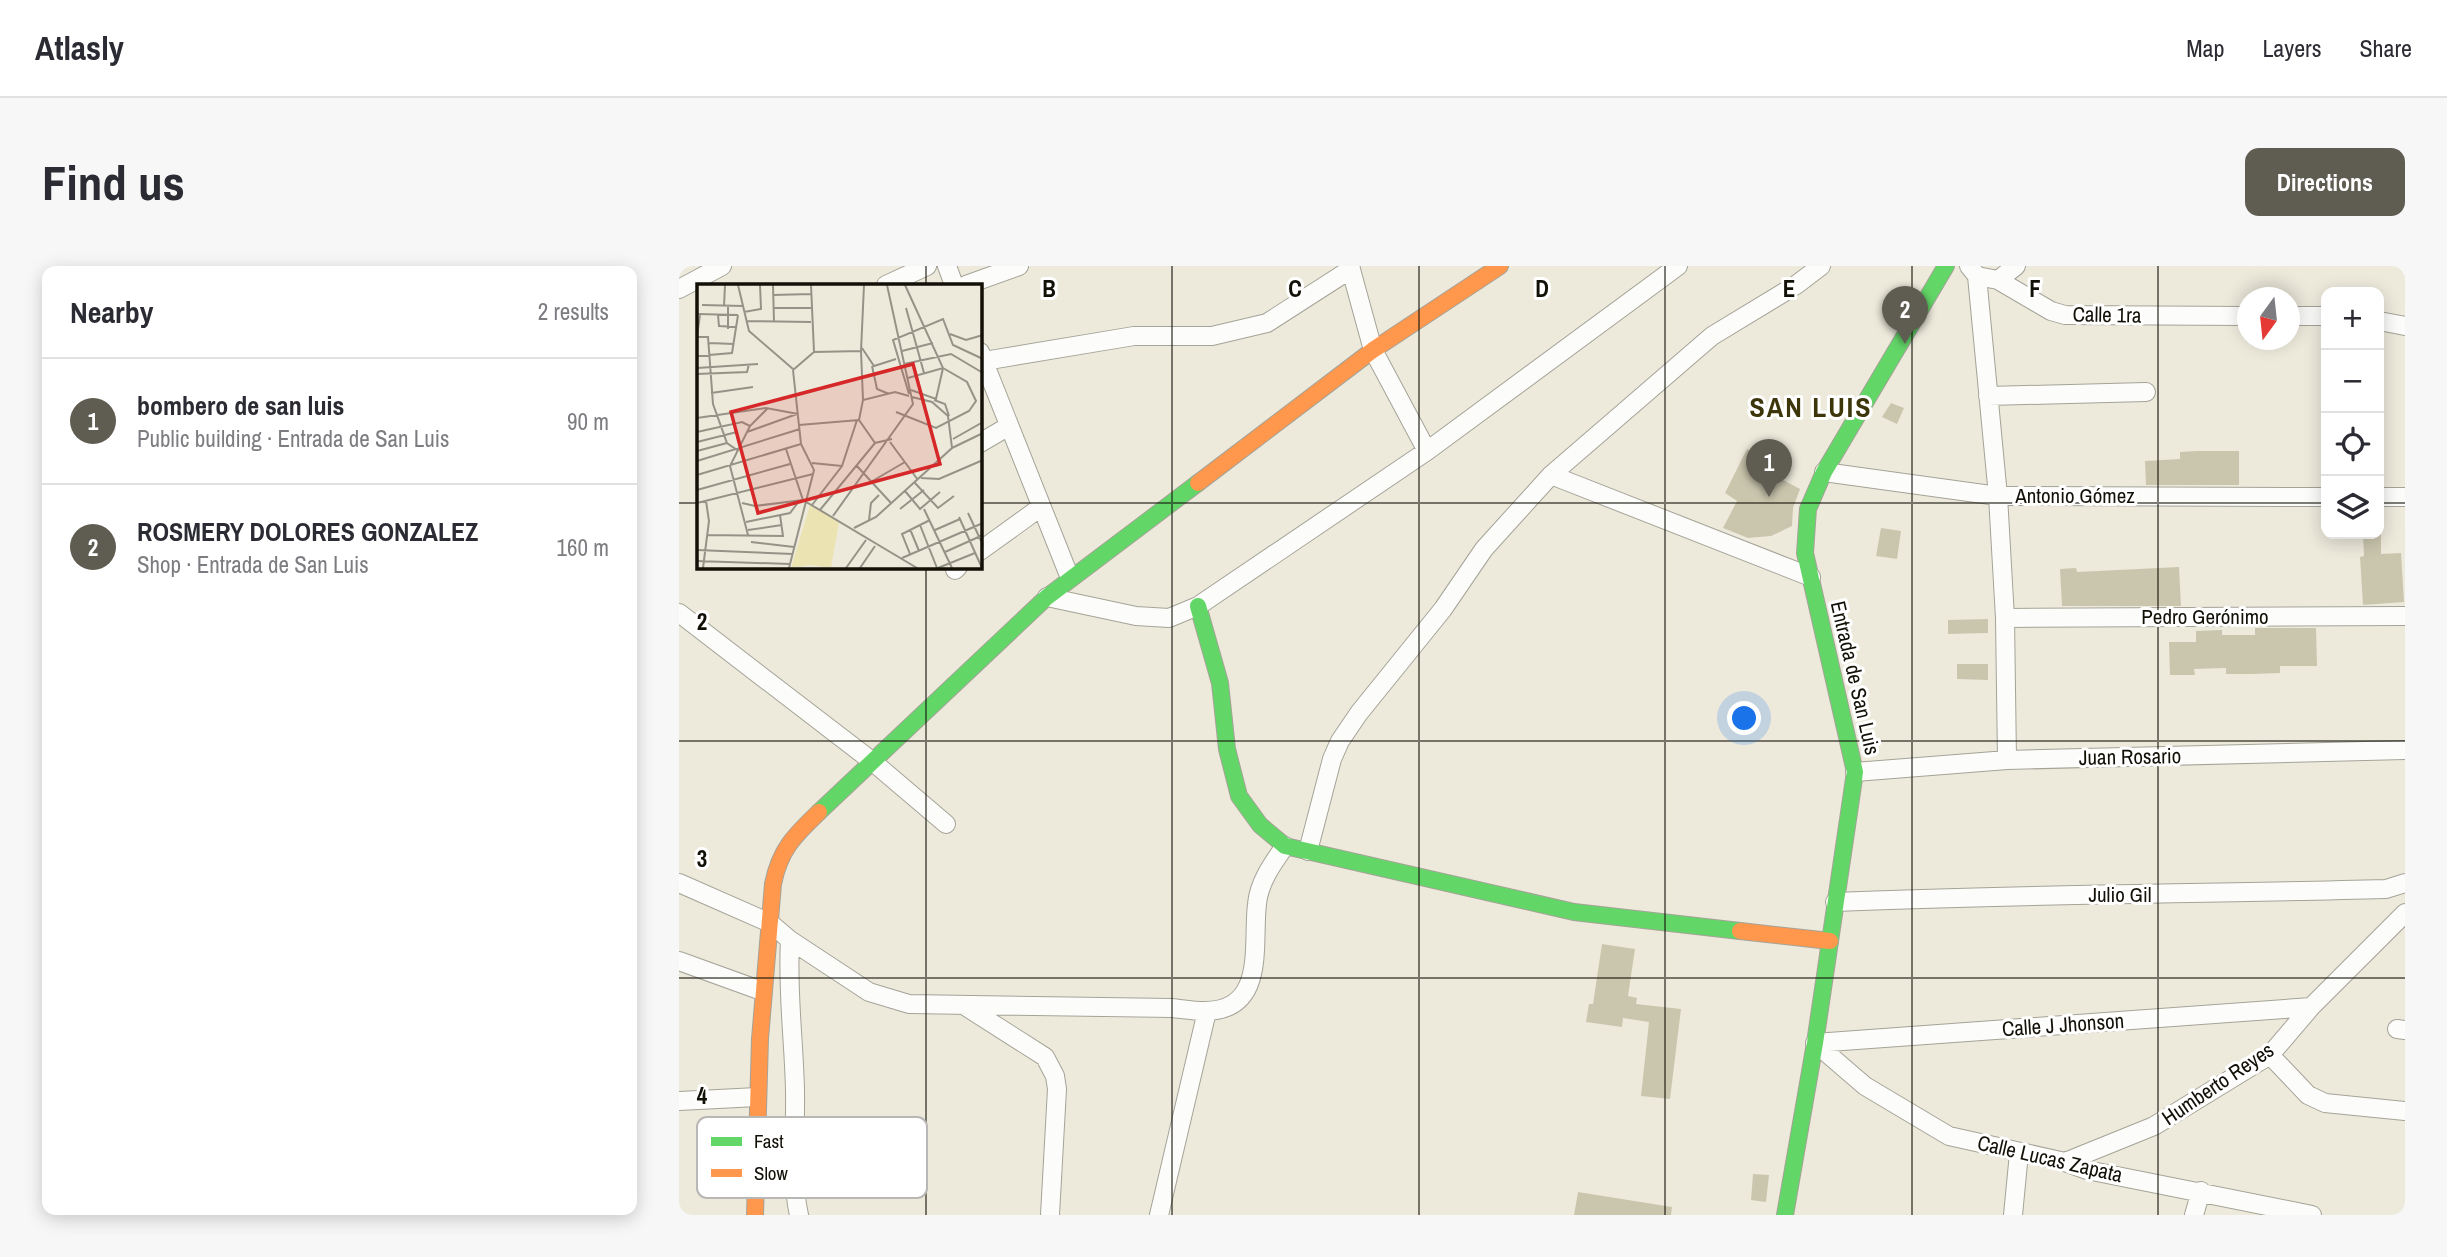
<!DOCTYPE html>
<meta charset="utf-8">
<style>
:root{--surface:#fff;--page:#f7f7f7;--text:#2b2b33;--muted:#7c7c81;--line:#e1e1e2;--accent:#5f5c52}
body{margin:0;font-family:"Archivo Narrow",sans-serif;background:var(--page);color:var(--text)}
.controls{position:absolute;right:21px;top:21px;display:grid;overflow:hidden;border-radius:14px;box-shadow:0 4px 18px #0003}
.controls button{width:63px;height:63px;display:grid;place-items:center;padding:0;border:0;border-bottom:2px solid var(--line);background:var(--surface);color:var(--text);font:35px sans-serif}
.compass{position:absolute;left:1558px;top:21px;width:63px;height:63px;border-radius:50%;background:var(--surface);box-shadow:0 4px 18px #0003;rotate:195deg}
.you{position:absolute;left:1066px;top:453px;width:24px;height:24px;margin:-18px;border:5px solid #fff;border-radius:50%;background:#1a73e8;box-shadow:0 0 0 10px #1a73e833}
.badge{display:grid;place-items:center;width:46px;height:46px;border-radius:50%;background:var(--accent);color:#fff;font-size:23px;font-weight:700}
.pin{position:absolute;translate:-50% -58px;filter:drop-shadow(0 2px 4px #0008)}
.pin::after{content:'';position:absolute;top:37px;width:24px;height:21px;background:inherit;clip-path:polygon(0 0,100% 0,50% 100%)}
.list{margin:0;padding:0;list-style:none}
h2{display:flex;justify-content:space-between;align-items:center;height:91px;margin:0;padding:0 28px;font-size:30px}
h2 small{font-size:23px;font-weight:400;color:var(--muted)}
.list li{display:grid;grid-template-columns:46px 1fr auto;gap:21px;align-items:center;box-sizing:border-box;height:126px;padding:0 28px;border-top:2px solid var(--line)}
.list b{display:block;font-size:26px;white-space:nowrap}
.list p{margin:0;font-size:23px;white-space:nowrap;color:var(--muted)}
.list em{font-size:23px;font-style:normal;color:var(--muted)}
.icon{flex:none;width:38px;height:38px;fill:none;stroke:currentColor;stroke-width:2;stroke-linecap:round;stroke-linejoin:round}
.map{position:relative;flex:none;width:1726px;height:949px;overflow:hidden;border-radius:14px}
header{display:flex;align-items:center;gap:42px;box-sizing:border-box;height:98px;padding:0 35px;background:var(--surface);border-bottom:2px solid var(--line)}
header strong{font-size:33px}
nav{display:flex;gap:38px;margin-inline-start:auto;font-size:24px}
.intro{display:flex;align-items:center;justify-content:space-between;box-sizing:border-box;height:168px;padding:0 42px}
h1{margin:0;font-size:49px}
.button{padding:18px 32px;border-radius:14px;background:var(--accent);color:#fff;font-size:24px;font-weight:700}
main{display:flex;gap:42px;padding:0 42px}
aside{flex:1;background:var(--surface);border-radius:14px;box-shadow:0 4px 18px #0003}
.map>svg:first-child{display:block}
.building{fill:#cac6ae}
.lines{fill:none;stroke-linecap:round;stroke-linejoin:round}
.street-casing{stroke:#a5a398;stroke-width:20}
.fast-casing{stroke:#a5a398;stroke-width:18}
.slow-casing{stroke:#a5a398;stroke-width:18}
.street{stroke:#fcfcfa;stroke-width:18}
.fast{stroke:#63d668;stroke-width:16}
.slow{stroke:#ff974d;stroke-width:16}
.grid{fill:none;stroke:#121007;stroke-width:2;stroke-opacity:0.55}
.labels{text-anchor:middle;stroke-width:6;stroke-linejoin:round;paint-order:stroke}
.street-label{font-size:21px;fill:#121007;stroke:#fff}
.district-label{font-size:28px;font-weight:bold;letter-spacing:2px;fill:#3d360b;stroke:#fff}
.inset-road{fill:none;stroke:#959387;stroke-width:2}
.view{fill:#d62828;fill-opacity:0.15;stroke:#d62828;stroke-width:3.5}
.inset-edge{fill:none;stroke:#121007;stroke-width:3.5}
.key{fill:#fff;stroke:#b8b7b5;stroke-width:2}
.key-label{font-size:19px;fill:#121007}
.grid-label{font-size:23px;text-anchor:middle;font-weight:bold;fill:#121007;stroke:#fff;stroke-width:6;stroke-linejoin:round;paint-order:stroke}
</style>
<header>
<strong>Atlasly</strong>
<nav><a>Map</a><a>Layers</a><a>Share</a></nav>
</header>
<div class="intro"><h1>Find us</h1><a class="button">Directions</a></div>
<main>
<aside>
<h2>Nearby<small>2 results</small></h2>
<ul class="list">
<li><span class="badge">1</span><div><b>bombero de san luis</b><p>Public building · Entrada de San Luis</p></div><em>90 m</em></li>
<li><span class="badge">2</span><div><b>ROSMERY DOLORES GONZALEZ</b><p>Shop · Entrada de San Luis</p></div><em>160 m</em></li>
</ul>
</aside>
<div class="map">
<svg width="1726" height="949" viewBox="0 0 1726 949">
<rect width="100%" height="100%" fill="#edeadc"/>
<!-- building -->
<path class="building" d="M 1212,137 L 1225,142 L 1218,158 L 1203,151 Z
M 1068,183 L 1084,193 L 1080,201 L 1121,223 L 1114,242 L 1113,260 L 1092,270 L 1069,272 L 1044,262 L 1058,235 L 1046,227 Z
M 1518,185 L 1560,185 L 1560,219 L 1467,219 L 1466,195 L 1501,193 L 1501,186 Z
M 1202,262 L 1222,265 L 1218,293 L 1197,290 Z
M 1684,268 L 1702,268 L 1702,288 L 1722,287 L 1725,336 L 1684,339 L 1681,291 L 1685,290 Z
M 1500,301 L 1502,340 L 1383,340 L 1381,303 L 1397,302 L 1398,306 Z
M 1309,353 L 1309,367 L 1269,368 L 1269,354 Z
M 1576,362 L 1637,362 L 1638,400 L 1601,400 L 1601,407 L 1573,408 L 1547,408 L 1547,402 L 1515,403 L 1516,409 L 1491,409 L 1490,376 L 1517,376 L 1517,365 L 1543,364 L 1543,369 L 1576,369 Z
M 1278,398 L 1309,398 L 1309,414 L 1278,413 Z
M 923,678 L 956,683 L 949,730 L 958,732 L 957,738 L 1002,743 L 991,833 L 962,830 L 970,756 L 944,752 L 943,761 L 907,756 L 910,738 L 914,738 Z
M 1074,908 L 1090,909 L 1087,936 L 1072,934 Z
M 899,926 L 993,941 L 992,949 L 895,949 Z"/>
<g class="lines">
<defs>
<path id="street" d="M 268,0 L 275,19
M 671,0 L 694,84 L 748,185
M 1290,0 L 1298,10 L 1319,230 L 1326,352 L 1328,494
M 1298,10 L 1319,14 L 1372,45 L 1386,49 L 1568,50
M 1319,14 L 1337,0
M 207,19 L 248,0
M 287,19 L 340,0
M 0,23 L 43,0
M 1610,50 L 1647,50
M 1700,55 L 1726,60
M 301,86 L 391,312
M 305,95 L 455,70 L 533,70 L 588,57 L 672,3
M 1309,130 L 1467,126
M 301,177 L 330,160
M 1145,206 L 1319,230 L 1647,231
M 872,209 L 1132,311
M 1700,231 L 1726,231
M 301,285 L 362,241
M 276,304 L 279,301
M 368,331 L 457,350 L 490,352 L 519,340 L 748,185 L 999,0
M 0,347 L 194,496 L 267,558
M 1326,352 L 1726,350
M 1176,506 L 1328,494 L 1726,484
M 629,585 L 653,493 L 661,475 L 680,447 L 764,343 L 805,283 L 872,209 L 1033,70 L 1117,19 L 1142,0
M 0,617 L 91,657 L 111,674 C 108,726 115,774 116,825 C 117,866 111,909 120,949
M 1156,636 C 1339,628 1523,628 1707,623 L 1726,617
M 111,674 L 190,726 L 230,738 L 493,742 C 503,743 515,745 525,745 C 588,745 573,679 578,638 C 580,616 594,597 606,580
M 0,695 L 83,725
M 286,740 L 366,791 L 376,810 L 378,823 L 371,949
M 1718,763 L 1726,764
M 1136,777 L 1186,820 L 1270,870 L 1386,896 L 1408,904 L 1633,949
M 1136,777 L 1632,741
M 1591,789 L 1629,829 L 1646,837 L 1726,845
M 0,835 L 78,831
M 1386,896 L 1475,860 L 1591,789 L 1632,741 L 1726,647
M 480,949 L 528,745
M 1334,949 L 1340,887
M 1515,949 L 1522,925"/>
<path id="fast" d="M 519,340 L 541,417 L 548,483 L 560,530 L 581,559 L 606,580 L 895,646 L 1061,665
M 140,546 L 368,331 L 519,217
M 1106,949 L 1136,777 L 1176,506 L 1126,287 L 1129,243 L 1145,206 L 1267,0"/>
<path id="slow" d="M 519,217 L 694,84 L 821,0
M 1061,665 L 1151,675
M 76,949 L 81,773 L 94,618 C 101,583 116,569 140,546"/>
</defs>
<!-- street casing -->
<use href="#street" class="street-casing"/>
<!-- fast casing -->
<use href="#fast" class="fast-casing"/>
<!-- slow casing -->
<use href="#slow" class="slow-casing"/>
<!-- street -->
<use href="#street" class="street"/>
<!-- fast -->
<use href="#fast" class="fast"/>
<!-- slow -->
<use href="#slow" class="slow"/>
</g>
<!-- grid -->
<path class="grid" d="M 247,0 L 247,19M 493,0 L 493,949M 740,0 L 740,949M 986,0 L 986,949M 1233,0 L 1233,949M 1479,0 L 1479,949M 0,237 L 19,237M 301,237 L 1647,237M 1700,237 L 1726,237M 247,301 L 247,949M 0,475 L 1726,475M 0,712 L 1726,712"/>
<g class="labels">
<!-- street labels -->
<g class="street-label">
<text transform="translate(1428 49) rotate(1)" y="7">Calle 1ra</text>
<text x="1396" y="237">Antonio Gómez</text>
<text x="1526" y="358">Pedro Gerónimo</text>
<text transform="translate(1176 412) rotate(77)" y="7">Entrada de San Luis</text>
<text transform="translate(1451 491) rotate(-1)" y="7">Juan Rosario</text>
<text x="1441" y="636">Julio Gil</text>
<text transform="translate(1384 759) rotate(-4)" y="7">Calle J Jhonson</text>
<text transform="translate(1539 818) rotate(-34)" y="7">Humberto Reyes</text>
<text transform="translate(1371 893) rotate(13)" y="7">Calle Lucas Zapata</text>
</g>
<!-- district labels -->
<g class="district-label">
<text x="1132" y="151">SAN LUIS</text>
</g>
</g>
<!-- overview -->
<g transform="translate(18 18)">
<rect width="285" height="285" fill="#edeadc"/>
<path d="M 113,221 L 142,238 L 134,284 L 113,281 L 94,284 Z" fill="#ece3b2"/>
<path class="inset-road" d="M 41,1 L 52,47 L 96,85M 76,1 L 77,38M 114,1 L 117,68M 208,1 L 246,84 L 239,115 L 214,106M 76,11 L 114,10M 5,21 L 46,22M 27,22 L 28,1M 77,24 L 114,24M 209,24 L 227,89M 47,28 L 64,25 L 63,1M 0,30 L 41,31M 21,31 L 22,42 L 40,43M 49,37 L 114,38M 31,45 L 31,22M 253,50 L 269,56 L 286,51M 0,52 L 3,31M 0,53 L 11,53 L 16,120 L 30,159 L 40,166M 12,59 L 37,60M 165,64 L 177,82 L 199,75M 164,67 L 166,116M 205,67 L 236,59M 0,72 L 35,69 L 41,31M 207,80 L 254,70 L 286,89M 175,82 L 180,105 L 192,110M 0,84 L 61,80M 96,86 L 117,68 L 164,67 L 167,1M 0,90 L 50,88 L 52,80M 14,109 L 56,103M 212,110 L 196,56 L 246,35 L 256,61 L 286,75M 237,116 L 248,120 L 252,132M 199,128 L 239,144 L 272,127 L 279,117 L 270,98 L 246,84 L 211,94M 0,134 L 69,124 L 101,130M 162,136 L 166,116 L 198,108 L 212,112M 102,141 L 162,136 L 178,159M 0,148 L 45,138 L 53,142M 50,148 L 100,130M 256,155 L 286,138M 0,158 L 40,148M 193,158 L 221,196M 255,164 L 286,149M 89,165 L 106,216 L 220,284M 0,167 L 30,159M 0,177 L 103,145M 115,179 L 145,182M 159,181 L 194,219M 0,191 L 104,160M 224,194 L 242,195 L 286,176M 172,199 L 208,178M 218,199 L 241,224 L 257,212M 0,206 L 93,180M 208,207 L 223,225 L 243,208M 0,219 L 116,190M 45,219 L 58,222 L 106,216M 115,221 L 145,182 L 160,136M 203,225 L 227,206M 227,225 L 255,284M 123,226 L 178,159 L 195,155M 271,229 L 286,261M 136,232 L 216,120 L 190,1M 262,233 L 285,284M 172,236 L 174,219 L 182,211M 49,238 L 93,229 L 103,216M 223,241 L 240,284M 157,244 L 179,233 L 255,164 L 251,132 L 235,118 L 215,113M 213,245 L 222,267M 51,246 L 85,241M 238,246 L 263,235M 10,251 L 86,252 L 83,231M 51,251 L 33,182 L 53,142 L 71,124M 54,258 L 97,263M 0,266 L 96,270M 248,268 L 286,251M 213,270 L 205,250 L 233,236M 205,274 L 286,239M 0,277 L 93,280M 6,284 L 12,237 L 9,217M 92,284 L 117,186 L 104,160 L 96,86M 149,284 L 169,256M 163,284 L 178,262M 241,284 L 278,269"/>
<path class="view" d="M 216,80 L 243,180 L 61,229 L 34,128 Z"/>
<rect width="285" height="285" class="inset-edge"/>
</g>
<!-- legend -->
<rect x="18" y="851" width="230" height="81" rx="10" class="key"/>
<rect x="32" y="871" width="31" height="9" fill="#63d668"/>
<rect x="32" y="903" width="31" height="8" fill="#ff974d"/>
<g class="key-label">
<text x="75" y="882">Fast</text>
<text x="75" y="914">Slow</text>
</g>
<g class="grid-label">
<text x="370" y="31">B</text>
<text x="616" y="31">C</text>
<text x="863" y="31">D</text>
<text x="1110" y="31">E</text>
<text x="1356" y="31">F</text>
<text x="23" y="364">2</text>
<text x="23" y="601">3</text>
<text x="23" y="838">4</text>
</g>
</svg>
<div class="controls">
<button>+</button>
<button>−</button>
<button><svg class="icon" aria-label="locate" viewBox="0 0 24 24"><circle cx="12" cy="12" r="6"/><path d="M12 2v4M12 18v4M2 12h4M18 12h4"/></svg></button>
<button><svg class="icon" aria-label="layers" viewBox="0 0 24 24"><path d="M12 4l9 5-9 5-9-5zM3 14l9 5 9-5"/></svg></button>
</div>
<svg class="compass" viewBox="-18 -18 36 36"><path d="M0-13l5 13h-10z" fill="#e53935"/><path d="M0 13l5-13h-10z" fill="#7c7c81"/></svg>
<div class="you"></div>
<div class="pin badge" style="left:1090px;top:231px">1</div>
<div class="pin badge" style="left:1226px;top:78px">2</div>
</div>
</main>
